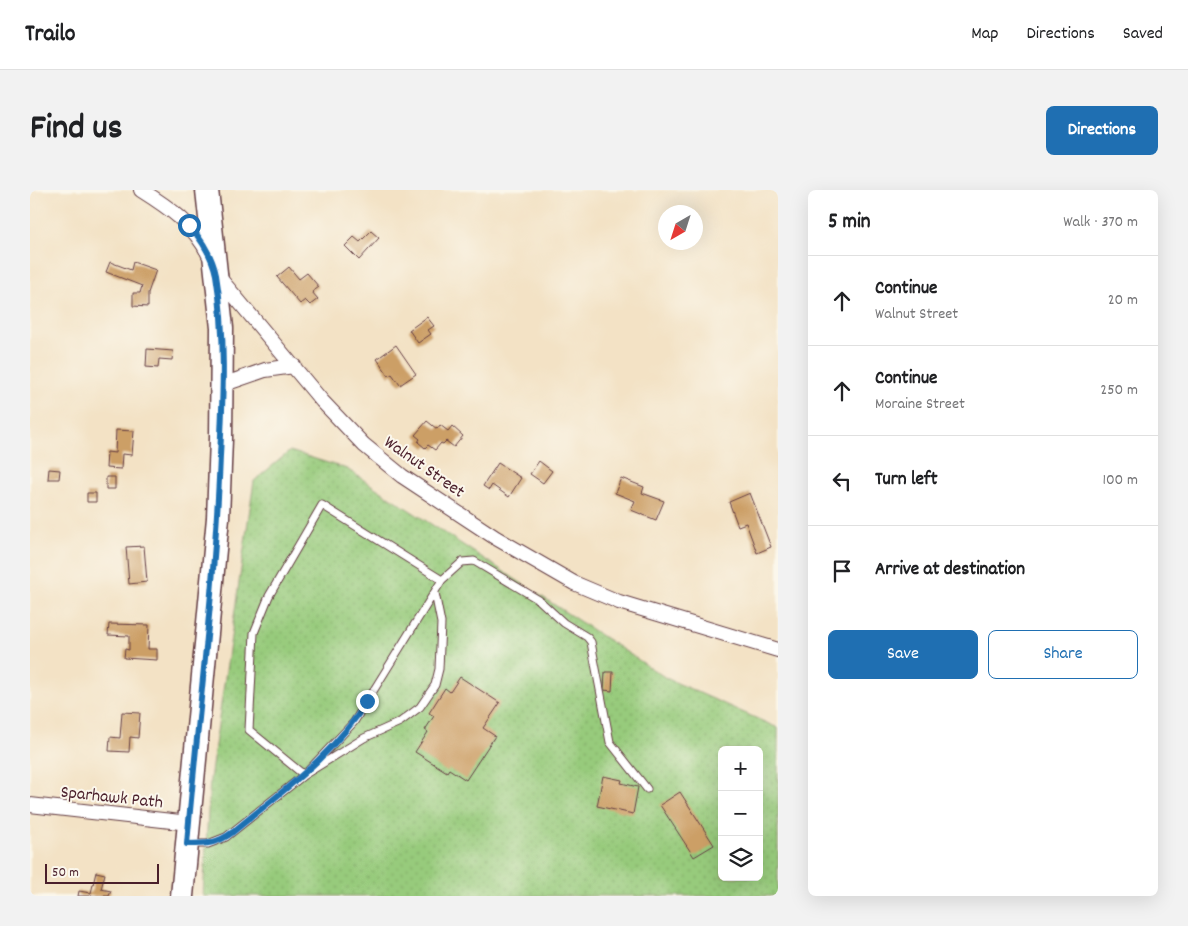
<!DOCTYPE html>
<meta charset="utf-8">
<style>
:root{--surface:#fff;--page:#f2f2f2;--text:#202124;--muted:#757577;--line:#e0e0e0;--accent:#1f6fb2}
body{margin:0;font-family:Dekko,sans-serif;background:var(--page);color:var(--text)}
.controls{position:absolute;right:15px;bottom:15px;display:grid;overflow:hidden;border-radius:8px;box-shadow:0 5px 20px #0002}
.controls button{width:45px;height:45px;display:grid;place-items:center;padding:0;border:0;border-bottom:1px solid var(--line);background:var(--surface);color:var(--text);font:25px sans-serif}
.compass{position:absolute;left:628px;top:15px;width:45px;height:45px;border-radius:50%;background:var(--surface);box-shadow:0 5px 20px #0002;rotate:219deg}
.scale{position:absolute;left:15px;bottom:12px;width:114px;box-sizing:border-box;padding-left:5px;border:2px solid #4a1f2b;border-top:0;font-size:14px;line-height:18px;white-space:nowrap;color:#4a1f2b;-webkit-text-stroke:4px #fbf7ec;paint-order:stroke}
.stop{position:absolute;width:15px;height:15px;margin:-11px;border:4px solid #1f6fb2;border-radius:50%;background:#fff}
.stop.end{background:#1f6fb2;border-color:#fff;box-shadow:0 1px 5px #0008}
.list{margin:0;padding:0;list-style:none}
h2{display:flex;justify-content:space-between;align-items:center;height:65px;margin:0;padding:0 20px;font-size:21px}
h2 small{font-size:16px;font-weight:400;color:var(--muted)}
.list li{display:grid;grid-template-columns:32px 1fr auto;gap:15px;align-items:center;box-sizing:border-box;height:90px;padding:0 20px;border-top:1px solid var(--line)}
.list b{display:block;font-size:19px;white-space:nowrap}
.list p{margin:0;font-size:16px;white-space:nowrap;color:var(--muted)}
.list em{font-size:16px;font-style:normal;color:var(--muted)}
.actions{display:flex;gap:10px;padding:15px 20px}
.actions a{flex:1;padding:11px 0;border:1px solid var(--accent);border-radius:8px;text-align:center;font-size:18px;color:var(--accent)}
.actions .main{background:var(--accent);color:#fff}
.icon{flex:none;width:28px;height:28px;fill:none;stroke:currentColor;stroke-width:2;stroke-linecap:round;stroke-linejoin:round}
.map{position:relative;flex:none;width:748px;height:706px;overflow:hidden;border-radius:8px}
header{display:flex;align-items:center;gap:30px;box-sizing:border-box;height:70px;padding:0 25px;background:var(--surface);border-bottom:1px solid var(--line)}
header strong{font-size:24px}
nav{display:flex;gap:28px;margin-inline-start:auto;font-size:18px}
.intro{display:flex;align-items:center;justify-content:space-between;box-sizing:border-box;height:120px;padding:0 30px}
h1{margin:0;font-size:35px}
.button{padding:12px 22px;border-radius:8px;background:var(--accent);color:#fff;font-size:18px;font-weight:700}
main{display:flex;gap:30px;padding:0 30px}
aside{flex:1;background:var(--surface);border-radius:8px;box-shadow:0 5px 20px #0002}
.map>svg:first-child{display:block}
.grass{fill:url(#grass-dots);stroke:#707554;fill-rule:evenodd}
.building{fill:#cc9f66}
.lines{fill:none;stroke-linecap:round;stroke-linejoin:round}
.lane-casing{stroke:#633c42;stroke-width:9}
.street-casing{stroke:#633c42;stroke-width:16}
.primary-casing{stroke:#633c42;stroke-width:25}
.lane{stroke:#fff;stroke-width:7}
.street{stroke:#fff;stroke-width:14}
.primary{stroke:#fff;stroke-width:22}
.route{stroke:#1f6fb2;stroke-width:6}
.labels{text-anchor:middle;stroke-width:4;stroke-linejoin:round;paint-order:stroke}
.street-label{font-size:18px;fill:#4a1f2b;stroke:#fbf7ec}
</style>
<header>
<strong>Trailo</strong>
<nav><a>Map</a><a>Directions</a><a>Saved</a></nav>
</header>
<div class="intro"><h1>Find us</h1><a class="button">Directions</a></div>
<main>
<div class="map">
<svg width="748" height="706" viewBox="0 0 748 706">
<defs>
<pattern id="grass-dots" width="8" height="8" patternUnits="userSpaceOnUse" patternTransform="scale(1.25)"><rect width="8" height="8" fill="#97cb7c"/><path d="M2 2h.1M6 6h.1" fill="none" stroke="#84ae6b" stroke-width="1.8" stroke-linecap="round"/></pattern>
</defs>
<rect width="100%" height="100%" fill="#fbf7ec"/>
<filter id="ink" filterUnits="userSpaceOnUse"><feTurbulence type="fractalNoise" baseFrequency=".02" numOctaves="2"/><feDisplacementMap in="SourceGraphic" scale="10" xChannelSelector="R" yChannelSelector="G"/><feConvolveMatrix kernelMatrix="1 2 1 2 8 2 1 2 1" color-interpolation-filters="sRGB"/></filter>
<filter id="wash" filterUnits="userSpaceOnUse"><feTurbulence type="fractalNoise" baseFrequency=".0096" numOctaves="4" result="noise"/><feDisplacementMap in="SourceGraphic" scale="20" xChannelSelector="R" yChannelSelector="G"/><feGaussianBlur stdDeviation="1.12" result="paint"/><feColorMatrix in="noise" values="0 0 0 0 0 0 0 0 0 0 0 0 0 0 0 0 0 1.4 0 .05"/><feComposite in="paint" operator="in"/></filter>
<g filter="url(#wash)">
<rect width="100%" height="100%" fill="#f3e2c5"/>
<!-- grass -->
<path class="grass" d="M 260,261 L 317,279 L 636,488 L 748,538 L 748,706 L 173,706 L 180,589 L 224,291 ZM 692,560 L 729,560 L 729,687 L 692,687 Z"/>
<g id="blocks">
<!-- building -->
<path class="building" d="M 341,41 L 349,48 L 329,70 L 315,56 L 324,47 L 330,52 Z
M 80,72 L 101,80 L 103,72 L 126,80 L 118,103 L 118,117 L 103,116 L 103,103 L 110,103 L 112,96 L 76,82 Z
M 259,77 L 269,89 L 277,83 L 289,97 L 282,102 L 288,109 L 280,115 L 275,110 L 270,114 L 247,87 Z
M 397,127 L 404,136 L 398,140 L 401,144 L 388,153 L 379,140 Z
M 366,155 L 386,184 L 370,195 L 362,184 L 359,186 L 347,169 Z
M 117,159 L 143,161 L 142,170 L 129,169 L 128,178 L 116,177 Z
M 397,231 L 407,239 L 410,235 L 418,241 L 422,236 L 433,246 L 424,257 L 416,251 L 413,254 L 411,253 L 405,260 L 398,255 L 395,258 L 388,252 L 390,249 L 385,245 Z
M 86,240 L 104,241 L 102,265 L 92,264 L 91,279 L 76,278 L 77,262 L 85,263 Z
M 509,271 L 522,281 L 513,293 L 500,284 Z
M 468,273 L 491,288 L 479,307 L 462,295 L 459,300 L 453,296 Z
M 19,279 L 30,280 L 29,289 L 18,289 Z
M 76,287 L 85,287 L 85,299 L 76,299 Z
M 591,288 L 614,297 L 612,303 L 634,311 L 626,330 L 601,320 L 605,311 L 585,303 Z
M 57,303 L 66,303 L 66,312 L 57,312 Z
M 720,303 L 741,357 L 727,363 L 716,333 L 708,336 L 699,312 Z
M 114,356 L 117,392 L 99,394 L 96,357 Z
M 79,434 L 119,435 L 118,459 L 127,459 L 127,470 L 94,468 L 95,459 L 99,460 L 99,446 L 78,445 Z
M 575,482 L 583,482 L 582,501 L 574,500 Z
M 430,487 L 470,513 L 453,538 L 465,546 L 436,590 L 419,579 L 417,582 L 385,562 L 398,542 L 395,540 L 404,526 L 399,523 L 415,498 L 420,502 Z
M 92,522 L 110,523 L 108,548 L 100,547 L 99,562 L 79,561 L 80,547 L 90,548 Z
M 573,586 L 592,590 L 591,593 L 608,597 L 603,624 L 567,616 Z
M 650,602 L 684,655 L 664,667 L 630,615 Z
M 66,682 L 75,684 L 71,699 L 81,701 L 79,706 L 48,706 L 49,701 L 61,703 Z"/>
</g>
</g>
<g filter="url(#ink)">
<use href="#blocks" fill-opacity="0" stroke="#633c42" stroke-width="1"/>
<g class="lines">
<defs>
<path id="lane" d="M 292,315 L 412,390 L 324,532 L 274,585 L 219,540 L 224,443 L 239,406 Z
M 412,390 L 432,372 L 444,371 L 509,410 L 534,433 L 557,447 L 561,452 L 563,463 L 580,552 L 617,599
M 160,654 L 178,654 L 196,647 L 274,585 L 334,548 L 370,532 L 390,517 L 405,495 L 409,479 L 411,433 L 405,403"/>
<path id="street" d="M 111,0 C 138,17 165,35 179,65
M 187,85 L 292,211 L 334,255 L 372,286 L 466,348 L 544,393 L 589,412 L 748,460
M 192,195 L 235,180 L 264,176
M 0,615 L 159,633"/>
<path id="primary" d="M 152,706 L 188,328 L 191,249 L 192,138 L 177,0"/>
</defs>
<!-- lane casing -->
<use href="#lane" class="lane-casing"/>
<!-- street casing -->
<use href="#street" class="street-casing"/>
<!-- primary casing -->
<use href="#primary" class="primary-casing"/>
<!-- lane -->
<use href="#lane" class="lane"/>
<!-- street -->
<use href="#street" class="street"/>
<!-- primary -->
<use href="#primary" class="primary"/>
</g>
</g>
<g class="lines" filter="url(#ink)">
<!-- route -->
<path class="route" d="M 159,35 C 172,50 182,65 186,85 C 196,144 193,206 190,266 C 185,396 168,525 157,654 C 176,654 187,654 203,642 C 251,602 304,565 337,511"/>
</g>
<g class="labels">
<!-- street labels -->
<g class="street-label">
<text transform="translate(395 276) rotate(35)" y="6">Walnut Street</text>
<text transform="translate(82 606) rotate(6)" y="6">Sparhawk Path</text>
</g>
</g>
</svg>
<div class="controls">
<button>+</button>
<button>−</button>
<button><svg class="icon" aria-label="layers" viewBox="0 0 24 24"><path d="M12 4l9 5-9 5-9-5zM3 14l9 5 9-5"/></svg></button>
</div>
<svg class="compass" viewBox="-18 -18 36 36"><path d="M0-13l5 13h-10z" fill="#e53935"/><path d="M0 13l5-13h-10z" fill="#757577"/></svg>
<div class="scale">50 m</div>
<div class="stop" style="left:159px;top:35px"></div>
<div class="stop end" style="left:337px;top:511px"></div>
</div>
<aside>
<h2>5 min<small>Walk · 370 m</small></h2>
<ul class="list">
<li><svg class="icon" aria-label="ahead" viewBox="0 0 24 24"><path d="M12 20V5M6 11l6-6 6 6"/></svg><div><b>Continue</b><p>Walnut Street</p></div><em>20 m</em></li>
<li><svg class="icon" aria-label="ahead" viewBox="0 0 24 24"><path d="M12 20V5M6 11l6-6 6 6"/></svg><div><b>Continue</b><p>Moraine Street</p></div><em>250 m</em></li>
<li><svg class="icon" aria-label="left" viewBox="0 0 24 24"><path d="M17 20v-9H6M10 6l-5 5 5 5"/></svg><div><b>Turn left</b></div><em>100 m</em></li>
<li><svg class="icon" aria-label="arrive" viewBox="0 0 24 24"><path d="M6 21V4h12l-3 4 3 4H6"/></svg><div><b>Arrive at destination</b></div></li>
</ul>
<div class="actions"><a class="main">Save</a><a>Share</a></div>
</aside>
</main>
